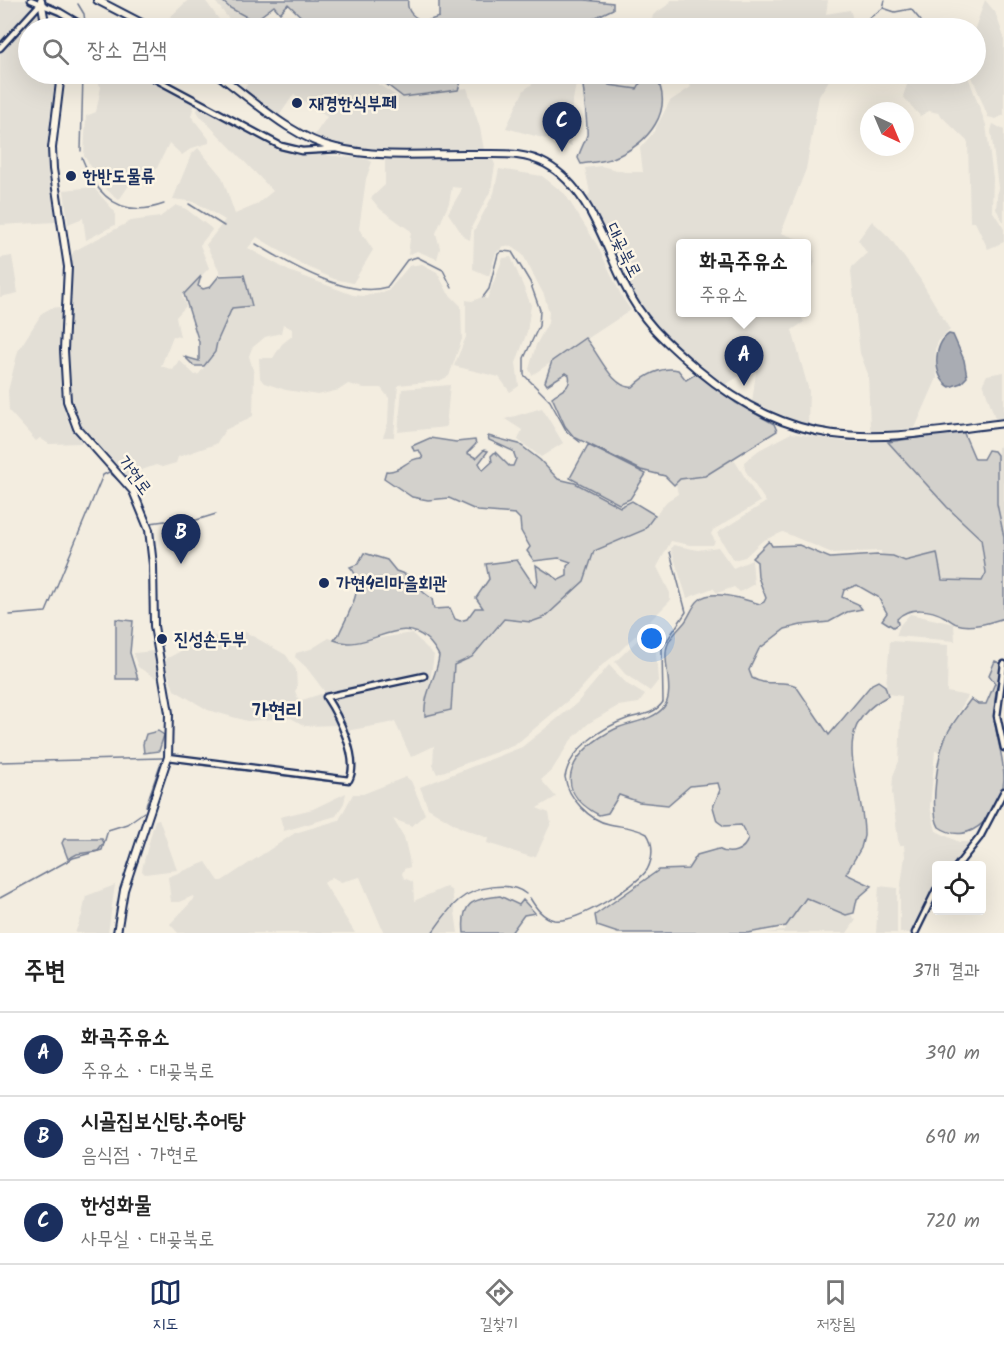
<!DOCTYPE html>
<html lang="ko">
<meta charset="utf-8">
<style>
:root{--surface:#fff;--page:#f2f2f2;--text:#222;--muted:#767676;--line:#e0e0e0;--accent:#1b2f5e}
body{margin:0;font-family:Kalam,"Poor Story",sans-serif;background:var(--page);color:var(--text)}
.controls{position:absolute;right:18px;bottom:18px;display:grid;overflow:hidden;border-radius:6px;box-shadow:0 6px 24px #0002}
.controls button{width:54px;height:54px;display:grid;place-items:center;padding:0;border:0;border-bottom:2px solid var(--line);background:var(--surface);color:var(--text);font:30px sans-serif}
.compass{position:absolute;left:860px;top:102px;width:54px;height:54px;border-radius:50%;background:var(--surface);box-shadow:0 6px 24px #0002;rotate:136deg}
.you{position:absolute;left:652px;top:639px;width:21px;height:21px;margin:-15px;border:4px solid #fff;border-radius:50%;background:#1a73e8;box-shadow:0 0 0 9px #1a73e833}
.badge{display:grid;place-items:center;width:39px;height:39px;border-radius:50%;background:var(--accent);color:#fff;font-size:20px;font-weight:700}
.pin{position:absolute;translate:-50% -50px;filter:drop-shadow(0 2px 3px #0008)}
.pin::after{content:'';position:absolute;top:32px;width:21px;height:18px;background:inherit;clip-path:polygon(0 0,100% 0,50% 100%)}
.popup{position:absolute;left:676px;top:239px;width:135px;height:78px;box-sizing:border-box;display:grid;place-content:center;border-radius:6px;background:var(--surface);filter:drop-shadow(0 2px 4px #0005);font-size:20px;white-space:nowrap;color:var(--muted)}
.popup b{font-size:22px;color:var(--text)}
.popup::after{content:'';position:absolute;left:50%;top:100%;margin-left:-12px;border:12px solid transparent;border-top-color:var(--surface)}
.list{margin:0;padding:0;list-style:none}
h2{display:flex;justify-content:space-between;align-items:center;height:78px;margin:0;padding:0 24px;font-size:26px}
h2 small{font-size:20px;font-weight:400;color:var(--muted)}
.list li{display:grid;grid-template-columns:39px 1fr auto;gap:18px;align-items:center;box-sizing:border-box;height:84px;padding:0 24px;border-top:2px solid var(--line)}
.list b{display:block;font-size:22px;white-space:nowrap}
.list p{margin:0;font-size:20px;white-space:nowrap;color:var(--muted)}
.list em{font-size:20px;font-style:normal;color:var(--muted)}
.icon{flex:none;width:33px;height:33px;fill:none;stroke:currentColor;stroke-width:2;stroke-linecap:round;stroke-linejoin:round}
.map{position:relative;flex:none;width:1004px;height:933px;overflow:hidden}
.search{position:absolute;background:var(--surface);box-shadow:0 6px 24px #0002;left:18px;right:18px;top:18px;height:66px;display:flex;align-items:center;gap:15px;box-sizing:border-box;padding:0 21px;border-radius:33px;color:var(--muted);font-size:22px}
.sheet{height:330px;background:var(--surface)}
nav{display:flex;justify-content:space-around;align-items:center;box-sizing:border-box;height:84px;border-top:2px solid var(--line);background:var(--surface);font-size:16px;color:var(--muted)}
nav a{display:grid;justify-items:center;gap:3px}
nav .on{color:var(--accent)}
.map>svg:first-child{display:block}
.built{fill:#e3dfd6}
.green{fill:#d3d1cc;stroke:#778095;stroke-width:1.5}
.water{fill:#a9acb3;stroke:#707a91;stroke-width:1.5}
.lines{fill:none;stroke-linecap:round;stroke-linejoin:round}
.stream{stroke:#707a91;stroke-width:1.5}
.street-casing{stroke:#1b2f5e;stroke-width:9}
.secondary-casing{stroke:#1b2f5e;stroke-width:10}
.street{stroke:#fcf5e5;stroke-width:4.5}
.secondary{stroke:#fcf5e5;stroke-width:6}
.poi-dot{fill:#1b2f5e;stroke:#fcf5e5;stroke-width:2}
.labels{text-anchor:middle;stroke-width:5;stroke-linejoin:round;paint-order:stroke}
.poi-label{font-size:18px;font-weight:bold;fill:#1b2f5e;stroke:#fcf5e5;text-anchor:start}
.street-label{font-size:18px;fill:#1b2f5e;stroke:#fcf5e5}
.quarter-label{font-size:21px;font-weight:bold;fill:#1b2f5e;stroke:#fcf5e5}
</style>
<div class="map">
<svg width="1004" height="933" viewBox="0 0 1004 933">
<rect width="100%" height="100%" fill="#f3ede0"/>
<filter id="ink" filterUnits="userSpaceOnUse"><feTurbulence type="fractalNoise" baseFrequency=".0167" numOctaves="2"/><feDisplacementMap in="SourceGraphic" scale="12" xChannelSelector="R" yChannelSelector="G"/><feConvolveMatrix kernelMatrix="1 2 1 2 8 2 1 2 1" color-interpolation-filters="sRGB"/></filter>
<g filter="url(#ink)">
<!-- built -->
<path class="built" d="M 0,0 L 34,0 L 33,8 L 0,44 Z
M 188,0 L 205,0 L 225,28 L 209,28 L 206,25 L 202,28 L 169,28 L 165,22 Z
M 214,0 L 221,0 L 230,8 L 254,21 L 267,17 L 271,28 L 236,28 Z
M 671,0 L 828,0 L 826,14 L 850,10 L 855,26 L 852,28 L 659,28 L 652,20 L 653,15 L 669,4 Z
M 985,0 L 995,12 L 1004,37 L 1004,115 L 996,119 L 988,117 L 971,74 L 976,74 L 975,28 Z
M 34,13 L 39,15 L 43,28 L 28,28 L 28,74 L 58,74 L 49,159 L 56,222 L 0,225 L 0,51 Z
M 86,74 L 142,74 L 195,103 L 191,116 L 209,139 L 209,143 L 192,148 L 182,155 L 169,143 L 157,168 L 134,178 L 119,200 L 106,189 L 84,156 L 86,116 L 96,112 L 101,87 L 98,83 L 88,82 Z
M 247,74 L 362,74 L 398,97 L 467,88 L 480,128 L 484,150 L 380,150 L 348,147 L 324,141 L 313,137 L 327,117 L 294,94 L 279,116 L 244,90 L 252,75 Z
M 546,74 L 578,74 L 570,115 L 569,135 L 572,146 L 506,128 L 524,90 Z
M 598,74 L 641,74 L 644,76 L 637,89 L 609,85 Z
M 684,74 L 833,74 L 819,96 L 806,169 L 781,233 L 812,244 L 815,262 L 807,284 L 807,243 L 681,243 L 681,312 L 799,313 L 804,322 L 792,330 L 809,391 L 808,426 L 752,402 L 756,372 L 751,369 L 725,385 L 649,322 L 629,287 L 586,198 L 590,193 L 585,168 L 601,166 L 625,172 L 643,172 L 640,148 L 653,133 L 670,101 L 691,87 Z
M 911,74 L 967,74 L 986,125 L 993,178 L 992,210 L 1004,229 L 1004,242 L 988,249 L 975,222 L 970,222 L 968,142 L 938,113 L 929,111 L 920,116 L 907,101 L 903,96 Z
M 199,105 L 279,147 L 296,152 L 367,159 L 372,162 L 366,179 L 359,229 L 373,250 L 353,283 L 334,279 L 305,266 L 257,237 L 248,248 L 289,271 L 353,295 L 365,296 L 388,291 L 409,266 L 422,264 L 437,272 L 448,293 L 461,306 L 462,339 L 449,376 L 439,381 L 398,385 L 394,437 L 383,437 L 388,423 L 389,398 L 381,388 L 364,388 L 348,384 L 339,390 L 318,395 L 286,390 L 264,383 L 260,378 L 259,358 L 273,358 L 282,344 L 292,336 L 292,329 L 283,324 L 281,333 L 265,337 L 252,348 L 249,356 L 254,373 L 253,416 L 225,430 L 216,444 L 178,457 L 176,463 L 162,467 L 156,465 L 127,475 L 80,425 L 71,400 L 68,360 L 72,288 L 69,259 L 74,251 L 131,221 L 160,217 L 176,205 L 186,209 L 211,228 L 212,230 L 200,245 L 209,268 L 182,296 L 186,306 L 176,317 L 180,337 L 173,336 L 161,366 L 173,370 L 179,360 L 195,375 L 199,374 L 213,355 L 232,307 L 252,306 L 244,275 L 221,274 L 206,245 L 225,220 L 195,202 L 173,199 L 191,155 L 198,148 L 222,177 L 235,214 L 256,205 L 273,191 L 200,116 L 197,111 Z
M 993,124 L 1004,130 L 1004,223 L 996,209 L 998,187 L 991,131 Z
M 492,156 L 495,165 L 491,190 L 472,226 L 470,240 L 464,237 L 448,213 L 461,191 L 461,188 L 452,187 L 449,203 L 436,233 L 440,248 L 437,259 L 417,251 L 408,255 L 411,231 L 380,209 L 371,198 L 385,185 L 385,160 Z
M 499,169 L 542,176 L 565,194 L 597,245 L 623,299 L 631,310 L 532,375 L 529,369 L 536,345 L 548,323 L 549,312 L 544,295 L 523,255 L 513,247 L 504,246 L 496,253 L 489,276 L 473,269 L 474,231 L 494,193 Z
M 93,187 L 115,212 L 115,225 L 86,240 L 83,218 L 68,224 L 64,190 Z
M 872,221 L 890,238 L 920,279 L 950,330 L 939,340 L 935,349 L 937,378 L 915,428 L 877,432 L 872,432 L 870,427 L 868,374 L 860,353 L 851,272 L 852,267 L 867,253 L 858,240 Z
M 12,256 L 18,293 L 0,297 L 0,258 Z
M 511,257 L 531,305 L 527,332 L 516,363 L 519,386 L 510,392 L 499,377 L 454,366 L 466,337 L 466,300 L 472,301 L 482,297 L 487,299 L 503,258 Z
M 60,307 L 63,309 L 61,351 L 64,409 L 69,424 L 82,443 L 49,444 L 40,438 L 36,441 L 9,411 L 8,391 L 18,351 L 42,313 L 51,308 Z
M 1004,372 L 1004,420 L 996,421 L 983,383 L 987,375 Z
M 450,385 L 446,427 L 398,432 L 402,389 Z
M 542,408 L 563,443 L 541,457 L 518,440 L 522,430 L 505,419 Z
M 791,433 L 847,442 L 889,440 L 947,507 L 981,539 L 985,560 L 984,579 L 979,582 L 942,580 L 936,553 L 905,561 L 882,556 L 881,551 L 832,553 L 783,532 L 762,541 L 745,557 L 733,560 L 717,533 L 766,502 L 745,470 L 744,462 L 759,450 Z
M 1004,446 L 1004,537 L 997,504 L 996,477 L 998,447 Z
M 733,458 L 760,502 L 713,530 L 711,534 L 715,541 L 713,545 L 690,545 L 671,541 L 657,567 L 670,593 L 670,601 L 619,652 L 602,665 L 578,692 L 515,745 L 437,774 L 433,765 L 434,746 L 411,757 L 395,722 L 346,731 L 331,700 L 306,667 L 295,657 L 296,653 L 311,649 L 329,638 L 337,641 L 361,641 L 412,633 L 434,655 L 425,714 L 451,710 L 454,665 L 472,657 L 494,633 L 502,621 L 506,617 L 531,622 L 545,617 L 584,581 L 590,556 L 597,549 L 644,530 L 667,501 L 678,494 L 676,484 L 680,479 L 701,477 Z
M 673,545 L 698,550 L 718,547 L 733,568 L 752,560 L 754,584 L 740,592 L 734,587 L 717,593 L 713,588 L 687,598 L 671,549 Z
M 910,614 L 954,624 L 955,641 L 896,636 L 900,625 Z
M 242,630 L 286,655 L 296,670 L 297,688 L 295,691 L 299,701 L 321,694 L 338,725 L 305,726 L 291,718 L 247,721 L 208,710 L 174,690 L 166,667 L 166,659 L 203,639 L 224,634 L 224,646 L 237,645 Z
M 644,634 L 658,643 L 656,653 L 658,681 L 650,691 L 625,674 L 615,662 Z
M 890,641 L 948,645 L 947,692 L 968,696 L 948,730 L 942,752 L 935,751 L 930,807 L 936,831 L 959,842 L 974,842 L 955,865 L 936,866 L 936,886 L 912,933 L 900,933 L 900,892 L 905,856 L 904,845 L 900,845 L 898,840 L 892,792 L 893,776 L 899,761 L 902,696 L 888,694 L 886,686 Z
M 154,651 L 159,676 L 159,680 L 138,667 L 134,656 L 134,653 Z
M 609,665 L 627,684 L 645,695 L 639,703 L 618,706 L 589,723 L 571,740 L 552,770 L 541,780 L 556,797 L 537,808 L 549,813 L 551,823 L 536,856 L 531,857 L 487,843 L 488,838 L 461,828 L 428,808 L 420,787 L 522,747 L 577,703 Z
M 406,777 L 411,781 L 425,814 L 412,826 L 393,819 L 404,837 L 409,858 L 410,867 L 404,869 L 402,874 L 404,878 L 413,882 L 414,901 L 446,887 L 452,891 L 458,933 L 384,933 L 360,877 L 341,882 L 332,877 L 324,883 L 355,933 L 178,933 L 170,924 L 195,898 L 193,896 L 179,902 L 171,902 L 168,877 L 206,862 L 219,881 L 222,881 L 295,833 L 339,820 L 353,794 L 363,794 Z
M 346,793 L 344,803 L 336,816 L 284,831 L 280,817 L 313,809 Z
M 159,819 L 177,870 L 145,874 L 142,871 L 143,865 L 155,820 Z
M 115,885 L 108,933 L 75,933 L 82,915 L 86,896 Z
M 879,886 L 897,888 L 897,933 L 876,933 Z
M 806,898 L 852,916 L 856,920 L 847,933 L 765,933 L 783,931 Z"/>
<!-- green -->
<path class="green" d="M 221,0 L 408,0 C 406,12 414,17 424,22 L 439,17 L 439,0 L 585,0 L 613,3 L 613,9 L 594,18 L 591,28 L 313,28 L 288,4 L 280,13 L 274,6 L 254,21 L 230,8 Z
M 373,74 L 464,74 L 458,90 L 403,97 Z
M 581,74 L 598,74 L 609,85 L 637,89 L 644,76 L 641,74 L 654,74 C 677,110 648,144 613,158 C 603,162 592,162 581,164 L 578,158 C 580,150 585,142 587,135 C 588,131 583,80 581,74 Z
M 244,275 L 252,306 L 232,308 L 217,342 L 215,352 L 204,366 L 194,366 L 185,357 L 199,361 L 199,342 L 184,294 L 201,276 L 198,286 L 203,289 L 210,287 L 219,276 Z
M 585,338 C 598,351 612,390 633,387 C 645,375 662,366 678,370 L 686,380 L 697,373 L 736,403 L 774,424 L 777,431 L 705,476 L 680,479 L 674,485 L 665,476 L 641,470 L 574,437 L 565,426 L 552,397 C 560,390 572,389 569,375 L 566,373 L 547,385 L 545,382 L 552,361 Z
M 963,431 L 975,459 L 983,459 L 988,450 L 994,451 L 997,455 L 997,504 L 1004,537 L 1004,618 C 991,622 971,629 957,624 C 953,623 949,619 945,617 C 931,609 909,606 897,619 L 898,624 L 893,627 L 882,620 L 887,613 L 878,597 L 857,585 L 844,590 L 842,597 L 858,604 L 862,609 L 847,612 L 829,622 L 801,625 L 785,629 L 759,649 L 749,670 L 752,678 C 767,687 782,679 796,686 L 829,735 L 872,684 L 878,681 L 885,686 L 888,696 C 824,729 865,782 864,836 L 861,848 L 846,874 L 872,886 L 857,899 L 854,913 L 846,915 L 806,898 L 786,926 L 748,933 L 618,933 L 597,926 L 595,915 L 659,870 L 688,869 L 697,855 L 718,849 C 730,856 745,851 748,838 L 741,825 L 724,826 L 717,821 L 713,807 L 720,790 L 718,783 L 690,786 L 668,805 L 639,802 L 619,795 L 608,813 L 599,815 C 547,788 574,749 615,729 C 630,722 653,721 664,707 C 674,694 665,669 666,653 C 666,641 676,632 684,623 C 690,616 692,606 699,600 C 712,588 745,600 760,604 L 764,602 L 766,598 L 758,577 L 757,562 L 752,558 L 769,541 L 772,546 L 799,545 L 830,558 L 877,555 L 893,556 L 905,561 L 937,553 L 942,580 L 982,581 L 986,573 L 981,539 L 947,507 L 888,442 Z
M 488,436 L 519,444 L 540,460 L 558,479 L 575,483 L 620,507 L 632,501 L 655,515 L 644,530 L 594,551 L 584,581 L 545,617 L 531,622 L 504,619 L 472,657 L 454,665 L 451,710 L 425,716 C 423,693 437,677 439,656 C 436,649 432,645 428,640 C 400,612 367,654 334,640 L 339,634 C 347,615 368,584 350,567 L 358,564 L 364,553 L 387,560 L 396,571 L 416,578 L 423,592 L 432,599 L 434,609 L 450,608 L 455,619 L 460,621 L 467,619 L 475,608 L 483,608 L 476,598 L 489,579 L 486,564 L 517,560 L 535,587 L 538,581 L 536,565 L 559,580 L 567,576 L 567,566 L 571,562 L 559,558 L 534,561 L 527,551 L 530,547 L 521,531 L 520,519 L 515,514 L 478,511 L 449,498 L 428,500 L 412,497 L 384,478 L 386,471 C 400,473 408,457 423,458 L 419,450 L 414,451 L 412,446 L 430,438 L 456,442 L 475,440 L 476,444 L 467,453 L 476,458 L 484,450 L 488,451 L 479,463 L 483,470 L 492,462 L 491,456 L 495,452 L 509,466 L 513,466 L 516,459 L 513,451 L 489,440 Z
M 588,445 L 646,474 L 630,499 L 619,504 L 570,478 Z
M 116,619 L 133,621 L 130,653 L 138,679 L 116,679 Z
M 995,661 L 1002,664 C 997,682 993,706 995,724 C 998,744 1004,759 1004,779 C 1002,810 971,849 939,827 C 929,810 938,752 947,734 C 953,722 963,710 971,699 L 978,704 L 986,704 L 995,683 L 989,675 Z
M 158,731 L 164,735 L 159,751 L 144,753 L 143,744 L 146,734 Z
M 64,839 L 102,839 L 104,843 L 98,851 L 77,854 L 68,859 L 62,843 Z
M 500,896 L 519,905 L 523,900 L 535,913 L 524,915 L 511,933 L 464,933 C 461,903 471,899 500,896 Z"/>
<!-- water -->
<path class="water" d="M 949,334 L 953,335 L 964,360 L 967,377 L 961,383 L 950,387 C 932,377 933,344 949,334 Z"/>
<g class="lines">
<!-- stream -->
<path class="stream" d="M 885,0 L 883,8 L 895,12 L 911,9 L 921,21
M 78,4 L 84,14 L 85,22
M 856,28 L 883,8
M 81,151 L 83,74
M 82,158 C 97,198 122,219 164,204
M 189,204 L 224,226
M 256,244 C 289,264 348,299 387,287 L 407,260 L 417,257 L 443,270 L 452,288
M 483,297 L 489,289 L 498,254 L 502,251 L 512,252 L 530,282 L 540,310 L 539,326 L 524,358 L 524,375 L 550,401 L 567,432 L 580,442
M 125,476 L 138,494 L 150,523 L 165,521 L 177,526 L 216,514
M 10,615 L 46,612 L 103,475 L 109,472 L 119,481
M 0,762 L 163,758
M 192,764 L 334,782
M 146,806 L 160,765
M 0,898 L 73,858 L 102,850 L 108,830 L 127,824 L 144,812
M 530,898 C 536,908 542,917 554,920 C 575,924 635,887 647,870 C 653,859 654,844 647,834 C 635,827 622,827 609,824 C 589,820 568,798 565,777 C 570,748 603,727 629,718 C 642,714 654,715 663,702 L 662,648 L 686,612 L 670,552
M 432,933 C 440,922 448,909 459,900 C 475,887 510,880 526,894"/>
<defs>
<path id="street" d="M 31,0 L 60,12 L 87,28
M 0,48 L 41,3
M 146,74 L 281,146 L 302,151 L 337,149
M 1004,664 L 997,716 L 1004,748
M 168,757 L 349,780 C 360,759 338,715 326,697 L 424,676
M 957,866 L 980,837 L 1004,791
M 915,933 L 936,890"/>
<path id="secondary" d="M 41,0 L 46,28
M 97,0 L 151,28
M 61,74 L 52,148 L 53,169 L 68,267 L 64,350 L 67,401 L 77,428 L 133,491 L 149,530 L 153,565 L 154,626 L 169,713 L 168,757 L 124,890 L 117,933
M 217,74 C 253,100 292,138 336,148 C 381,159 431,153 477,154 C 501,154 525,152 546,164 C 589,188 603,242 624,284 C 643,323 665,341 697,369 C 803,457 877,439 1004,423"/>
</defs>
<!-- street casing -->
<use href="#street" class="street-casing"/>
<!-- secondary casing -->
<use href="#secondary" class="secondary-casing"/>
<!-- street -->
<use href="#street" class="street"/>
<!-- secondary -->
<use href="#secondary" class="secondary"/>
</g>
</g>
<!-- markers -->
<g class="poi-dot">
<circle cx="297" cy="103" r="6"/>
<circle cx="71" cy="176" r="6"/>
<circle cx="324" cy="583" r="6"/>
<circle cx="162" cy="639" r="6"/>
</g>
<g class="labels">
<!-- poi labels -->
<g class="poi-label">
<text x="309" y="109">재경한식부페</text>
<text x="83" y="182">한반도물류</text>
<text x="336" y="589">가현4리마을회관</text>
<text x="174" y="645">진성손두부</text>
</g>
<!-- street labels -->
<g class="street-label">
<text transform="translate(624 250) rotate(64)" y="6">대곶북로</text>
<text transform="translate(135 475) rotate(53)" y="6">가현로</text>
</g>
<!-- quarter labels -->
<g class="quarter-label">
<text x="277" y="717">가현리</text>
</g>
</g>
</svg>
<div class="controls">
<button><svg class="icon" aria-label="locate" viewBox="0 0 24 24"><circle cx="12" cy="12" r="6"/><path d="M12 2v4M12 18v4M2 12h4M18 12h4"/></svg></button>
</div>
<svg class="compass" viewBox="-18 -18 36 36"><path d="M0-13l5 13h-10z" fill="#e53935"/><path d="M0 13l5-13h-10z" fill="#767676"/></svg>
<div class="you"></div>
<div class="pin badge" style="left:744px;top:386px">A</div>
<div class="popup"><b>화곡주유소</b>주유소</div>
<div class="pin badge" style="left:181px;top:564px">B</div>
<div class="pin badge" style="left:562px;top:152px">C</div>
<div class="search"><svg class="icon" aria-label="search" viewBox="0 0 24 24"><circle cx="10" cy="10" r="6"/><path d="M15 15l6 6"/></svg>장소 검색</div>
</div>
<section class="sheet">
<h2>주변<small>3개 결과</small></h2>
<ul class="list">
<li><span class="badge">A</span><div><b>화곡주유소</b><p>주유소 · 대곶북로</p></div><em>390 m</em></li>
<li><span class="badge">B</span><div><b>시골집보신탕.추어탕</b><p>음식점 · 가현로</p></div><em>690 m</em></li>
<li><span class="badge">C</span><div><b>한성화물</b><p>사무실 · 대곶북로</p></div><em>720 m</em></li>
</ul>
</section>
<nav>
<a class="on"><svg class="icon" aria-label="map" viewBox="0 0 24 24"><path d="M3 6l6-2 6 2 6-2v14l-6 2-6-2-6 2zM9 4v14M15 6v14"/></svg>지도</a>
<a><svg class="icon" aria-label="directions" viewBox="0 0 24 24"><path d="M12 3l9 9-9 9-9-9zM9 14v-3h6M13 9l2 2-2 2"/></svg>길찾기</a>
<a><svg class="icon" aria-label="saved" viewBox="0 0 24 24"><path d="M7 4h10v16l-5-4-5 4z"/></svg>저장됨</a>
</nav>
